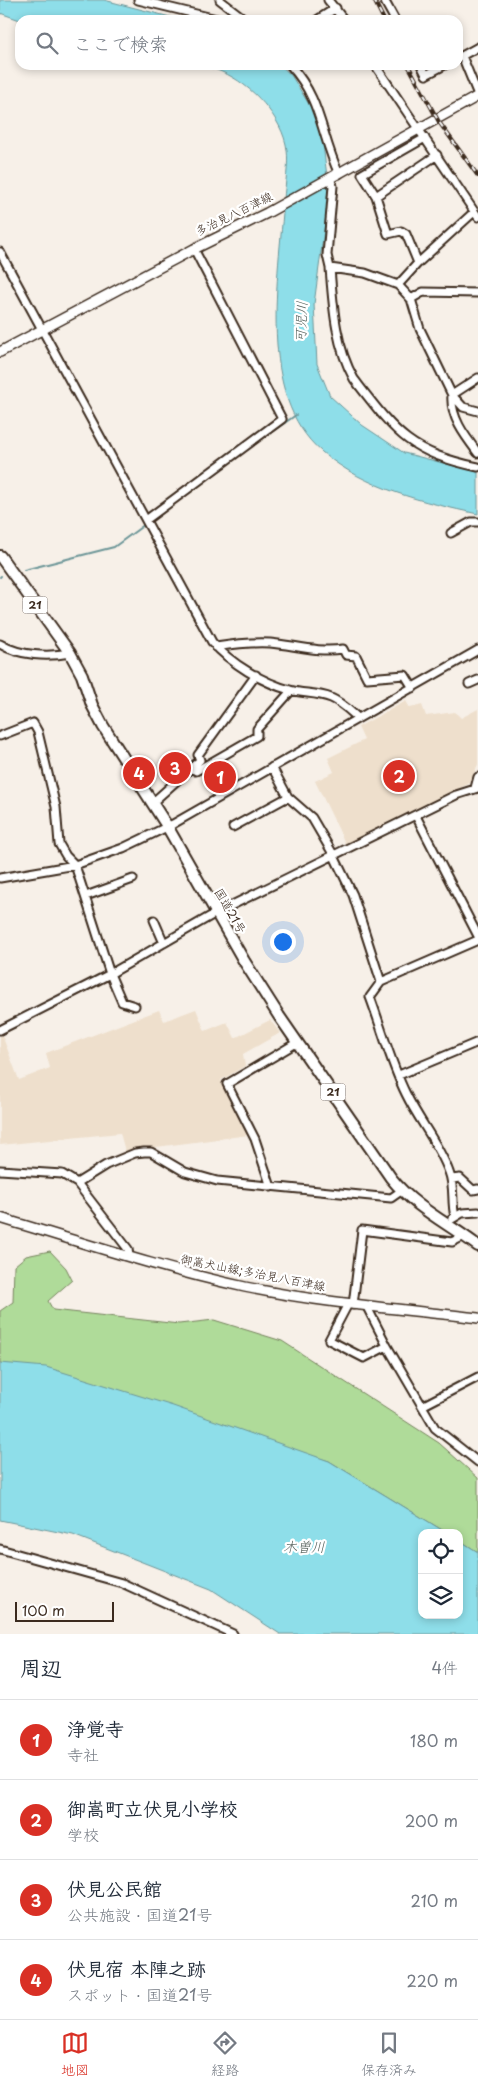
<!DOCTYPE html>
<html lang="ja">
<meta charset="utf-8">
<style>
:root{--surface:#fff;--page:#f2f2f3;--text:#1f2937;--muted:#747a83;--line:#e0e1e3;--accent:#d93025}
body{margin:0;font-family:"Playpen Sans","Klee One",sans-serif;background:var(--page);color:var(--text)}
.controls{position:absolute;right:15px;bottom:15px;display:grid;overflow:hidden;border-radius:10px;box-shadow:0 2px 8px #0003}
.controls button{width:45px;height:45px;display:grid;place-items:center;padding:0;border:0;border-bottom:1px solid var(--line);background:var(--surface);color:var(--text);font:25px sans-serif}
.scale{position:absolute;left:15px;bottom:12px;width:99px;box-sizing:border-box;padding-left:5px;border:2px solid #3b2a1e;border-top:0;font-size:14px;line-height:18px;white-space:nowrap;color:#3b2a1e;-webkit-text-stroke:4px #fff;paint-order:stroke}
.you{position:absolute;left:282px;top:941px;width:18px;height:18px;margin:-12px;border:4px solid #fff;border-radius:50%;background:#1a73e8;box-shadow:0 0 0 8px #1a73e833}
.badge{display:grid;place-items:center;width:32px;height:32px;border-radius:50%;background:var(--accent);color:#fff;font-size:16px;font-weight:700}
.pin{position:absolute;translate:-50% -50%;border:2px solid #fff;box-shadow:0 1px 5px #0006}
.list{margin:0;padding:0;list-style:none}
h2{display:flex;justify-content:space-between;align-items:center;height:65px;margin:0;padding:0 20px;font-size:21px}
h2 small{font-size:16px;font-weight:400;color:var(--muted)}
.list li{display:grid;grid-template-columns:32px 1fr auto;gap:15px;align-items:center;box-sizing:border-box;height:80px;padding:0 20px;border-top:1px solid var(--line)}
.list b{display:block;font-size:19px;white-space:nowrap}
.list p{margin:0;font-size:16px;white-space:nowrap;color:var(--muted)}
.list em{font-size:16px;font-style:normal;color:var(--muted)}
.icon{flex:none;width:28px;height:28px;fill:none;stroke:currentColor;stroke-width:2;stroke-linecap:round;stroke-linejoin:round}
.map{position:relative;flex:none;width:478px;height:1634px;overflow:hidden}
.search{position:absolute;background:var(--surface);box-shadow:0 2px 8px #0003;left:15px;right:15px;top:15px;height:55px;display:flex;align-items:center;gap:12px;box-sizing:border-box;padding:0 18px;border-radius:15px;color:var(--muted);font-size:19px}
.sheet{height:385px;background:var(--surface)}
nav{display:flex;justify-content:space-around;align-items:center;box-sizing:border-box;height:70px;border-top:1px solid var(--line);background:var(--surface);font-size:14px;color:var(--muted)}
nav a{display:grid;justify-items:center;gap:2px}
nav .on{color:var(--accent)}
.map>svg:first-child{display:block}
.built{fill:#eedfcc}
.green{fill:#afdb99;stroke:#75825c}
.water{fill:#8edee9;stroke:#6d9698}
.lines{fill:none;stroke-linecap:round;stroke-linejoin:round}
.stream{stroke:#6d9698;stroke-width:2}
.minor-casing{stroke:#3b2a1e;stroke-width:11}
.major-casing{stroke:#3b2a1e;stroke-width:12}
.highway-casing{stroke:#3b2a1e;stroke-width:14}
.minor{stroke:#fff;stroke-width:7}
.major{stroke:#fff;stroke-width:9}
.highway{stroke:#fff;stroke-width:10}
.rail-casing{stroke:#3b2a1e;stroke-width:4}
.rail{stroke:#fff;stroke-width:2;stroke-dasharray:5.5;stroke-linecap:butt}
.labels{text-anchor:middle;stroke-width:4.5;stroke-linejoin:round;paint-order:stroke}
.shield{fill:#fff;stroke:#766a62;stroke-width:1}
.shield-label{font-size:11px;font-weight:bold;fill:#3b2a1e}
.street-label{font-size:12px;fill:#3b2a1e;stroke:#fff}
.water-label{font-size:14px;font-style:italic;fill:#54605b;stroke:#fff}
</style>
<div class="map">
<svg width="478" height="1634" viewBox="0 0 478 1634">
<rect width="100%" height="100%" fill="#f7f0e8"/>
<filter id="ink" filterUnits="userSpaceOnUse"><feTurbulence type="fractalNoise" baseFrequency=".02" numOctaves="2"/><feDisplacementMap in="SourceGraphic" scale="10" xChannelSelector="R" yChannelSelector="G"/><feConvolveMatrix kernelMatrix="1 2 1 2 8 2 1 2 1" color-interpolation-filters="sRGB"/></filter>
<g filter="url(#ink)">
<!-- built -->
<path class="built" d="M 406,701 L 410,708 L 422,705 L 426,716 L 455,712 L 461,718 L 478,709 L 478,764 L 470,783 L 346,845 L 315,781 L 334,772 L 328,758 L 364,740 L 358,727 Z
M 196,1009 L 205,1031 L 227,1022 L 235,1038 L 270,1020 L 280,1033 L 243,1054 L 245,1066 L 221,1080 L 249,1135 L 125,1151 L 120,1133 L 0,1145 L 0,1036 L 2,1035 L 19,1080 L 50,1068 L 46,1053 L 159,1010 L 164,1021 Z"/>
<!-- green -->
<path class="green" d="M 50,1251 L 66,1268 L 72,1280 L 48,1301 L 53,1310 L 179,1324 L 214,1320 L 282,1341 L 439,1443 L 478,1478 L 478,1552 L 459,1540 L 459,1533 L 447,1533 L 329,1461 L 0,1363 L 0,1311 L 13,1302 L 14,1266 L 26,1256 Z"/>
<!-- water -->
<path class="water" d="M 0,0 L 104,0 L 182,20 L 20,20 L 0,13 Z
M 196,65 L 280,65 L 291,75 L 315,114 L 323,144 L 329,193 L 314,304 L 317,364 L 330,396 L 362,425 L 404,453 L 478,472 L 478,514 C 423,502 366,489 322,452 C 256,396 279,276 284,199 C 285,184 289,165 287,150 C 283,118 251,84 222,72 C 214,68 204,67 196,65 Z
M 0,1363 L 46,1367 L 173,1406 L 329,1461 L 447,1533 L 422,1533 L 422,1615 L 459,1615 L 459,1540 L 478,1552 L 478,1634 L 280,1634 L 211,1589 L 73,1535 L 0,1520 Z"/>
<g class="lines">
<!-- stream -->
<path class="stream" d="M 246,450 L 296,415
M 24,570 L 114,547 L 231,461
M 0,577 L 1,576"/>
<defs>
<path id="minor" d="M 138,0 L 221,20
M 220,0 L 246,20
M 328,0 L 344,20
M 384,0 L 395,20
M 317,20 L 336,8
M 462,56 L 478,95
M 458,58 L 478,47
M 290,65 C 322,100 320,133 339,174
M 375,65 L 478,217
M 421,65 L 426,75 L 445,65
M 330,179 L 333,186 L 327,255 L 330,268 L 365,273 L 398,285
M 376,196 L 437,155
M 474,212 L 418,263 L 398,285 L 411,299 L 420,329 L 452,395 L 463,407 L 478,411
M 0,252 L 212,642 C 230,663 263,683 290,690 C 303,694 317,692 331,698 C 341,702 350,711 358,718
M 418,263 L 406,234 L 401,231 L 388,234 L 376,196 L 362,174 L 425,138
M 330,268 C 333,305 335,345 354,379 C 396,433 408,452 478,467
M 411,299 L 423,292 L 478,293
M 478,378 L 452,395 C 450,417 465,436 478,453
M 146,520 L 282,419 L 194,249
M 451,533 L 471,522 L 478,522
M 0,644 C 20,656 48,657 70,653
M 216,647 C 234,644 251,642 270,643 C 294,645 318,653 343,649 L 346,655 L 356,656 L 367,678 L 405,675 L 413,688
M 469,684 L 478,680
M 0,736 L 33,723 L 38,732 L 56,807 L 59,844 L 66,856 L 75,865 L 110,974 L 122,1002 L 135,1006
M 272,767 L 288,797 L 312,818 L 333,854 L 353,895 L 381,982
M 192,768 L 196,771 L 257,736 L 257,729 L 291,691
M 475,788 L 478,777
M 152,803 L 200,760 L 198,755 L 256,675
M 416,816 L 478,936
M 233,827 L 288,797
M 0,878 L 75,865 L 123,848 L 173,824 L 478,650
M 86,896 L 133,879
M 154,920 L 164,943
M 0,1030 L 110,974 L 216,913 L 456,795 L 478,788
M 399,1075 L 478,1042
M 0,1170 L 62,1174 L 77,1183 L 106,1165 L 135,1153 L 144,1152 L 151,1152 L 185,1172 L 217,1181 L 391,1198 L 401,1191
M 452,1179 L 460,1178 L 473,1190 L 478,1189
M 77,1183 L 128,1249 L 129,1256
M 271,1187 L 255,1139 L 227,1084 L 298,1042
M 455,1217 C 451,1201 455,1187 449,1172 C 439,1144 419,1121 406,1094 C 391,1064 382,1029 370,997 L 381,982 L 478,940
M 452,1219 L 462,1213 L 478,1212
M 348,1304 L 329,1340 L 364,1358 L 387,1346
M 353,1305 L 362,1230 L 452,1242 L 464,1236
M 367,1307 L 387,1346 L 435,1428 L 478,1462
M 422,1406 L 478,1377
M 0,1549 L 122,1583 L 233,1634"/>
<path id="major" d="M 0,352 L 194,249 L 267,213 L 478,96
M 0,1218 C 81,1242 162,1269 245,1287 C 322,1303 400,1309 478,1318"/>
<path id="highway" d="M 0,556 L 70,653 L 82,675 L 92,705 L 103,726 L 167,826 L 244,961 L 279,1016 L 391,1178 C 415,1208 448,1223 478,1246"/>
</defs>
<!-- minor casing -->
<use href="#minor" class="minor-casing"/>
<!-- major casing -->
<use href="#major" class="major-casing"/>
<!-- highway casing -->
<use href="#highway" class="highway-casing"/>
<!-- minor -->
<use href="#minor" class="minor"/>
<!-- major -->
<use href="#major" class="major"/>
<!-- highway -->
<use href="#highway" class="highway"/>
<defs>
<path id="rail" d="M 374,0 L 384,20
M 408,65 L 439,122 L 478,176"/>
</defs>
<!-- rail casing -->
<use href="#rail" class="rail-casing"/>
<!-- rail -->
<use href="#rail" class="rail"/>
</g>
</g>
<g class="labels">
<!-- shield labels -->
<g class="shield">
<rect x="22.5" y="596.5" width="25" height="17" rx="4"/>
<rect x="320.5" y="1083.5" width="25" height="17" rx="4"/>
</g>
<g class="shield-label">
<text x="35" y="609">21</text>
<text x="333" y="1096">21</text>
</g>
<!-- street labels -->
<g class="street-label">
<text transform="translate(234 214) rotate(-26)" y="4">多治見八百津線</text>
<text transform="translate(230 911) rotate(60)" y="4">国道21号</text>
<text transform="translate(253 1273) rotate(11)" y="4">御嵩犬山線;多治見八百津線</text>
</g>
<!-- water labels -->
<g class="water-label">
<text transform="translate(301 322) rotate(-87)" y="5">可児川</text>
<text x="304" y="1552">木曽川</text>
</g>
</g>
</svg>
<div class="controls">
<button><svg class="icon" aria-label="locate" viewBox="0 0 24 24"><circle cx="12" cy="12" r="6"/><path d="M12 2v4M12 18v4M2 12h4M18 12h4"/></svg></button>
<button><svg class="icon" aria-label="layers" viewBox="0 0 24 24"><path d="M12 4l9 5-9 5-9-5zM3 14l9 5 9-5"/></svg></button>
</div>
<div class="scale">100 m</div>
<div class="you"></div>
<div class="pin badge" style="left:220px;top:777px">1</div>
<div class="pin badge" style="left:399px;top:776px">2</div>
<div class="pin badge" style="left:175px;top:768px">3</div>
<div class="pin badge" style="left:139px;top:773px">4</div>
<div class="search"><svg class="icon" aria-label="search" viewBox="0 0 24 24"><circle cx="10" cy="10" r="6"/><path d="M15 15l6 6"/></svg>ここで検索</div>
</div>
<section class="sheet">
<h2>周辺<small>4件</small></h2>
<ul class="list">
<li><span class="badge">1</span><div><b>浄覚寺</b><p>寺社</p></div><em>180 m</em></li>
<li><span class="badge">2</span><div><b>御嵩町立伏見小学校</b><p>学校</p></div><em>200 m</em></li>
<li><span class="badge">3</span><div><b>伏見公民館</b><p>公共施設 · 国道21号</p></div><em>210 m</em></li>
<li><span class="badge">4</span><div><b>伏見宿 本陣之跡</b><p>スポット · 国道21号</p></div><em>220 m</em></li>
</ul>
</section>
<nav>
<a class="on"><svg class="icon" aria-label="map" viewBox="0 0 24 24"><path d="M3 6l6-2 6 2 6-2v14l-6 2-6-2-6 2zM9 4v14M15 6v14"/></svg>地図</a>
<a><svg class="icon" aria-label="directions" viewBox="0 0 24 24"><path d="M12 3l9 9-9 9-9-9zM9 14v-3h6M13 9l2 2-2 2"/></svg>経路</a>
<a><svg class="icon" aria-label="saved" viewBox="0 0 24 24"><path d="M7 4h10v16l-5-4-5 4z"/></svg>保存済み</a>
</nav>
